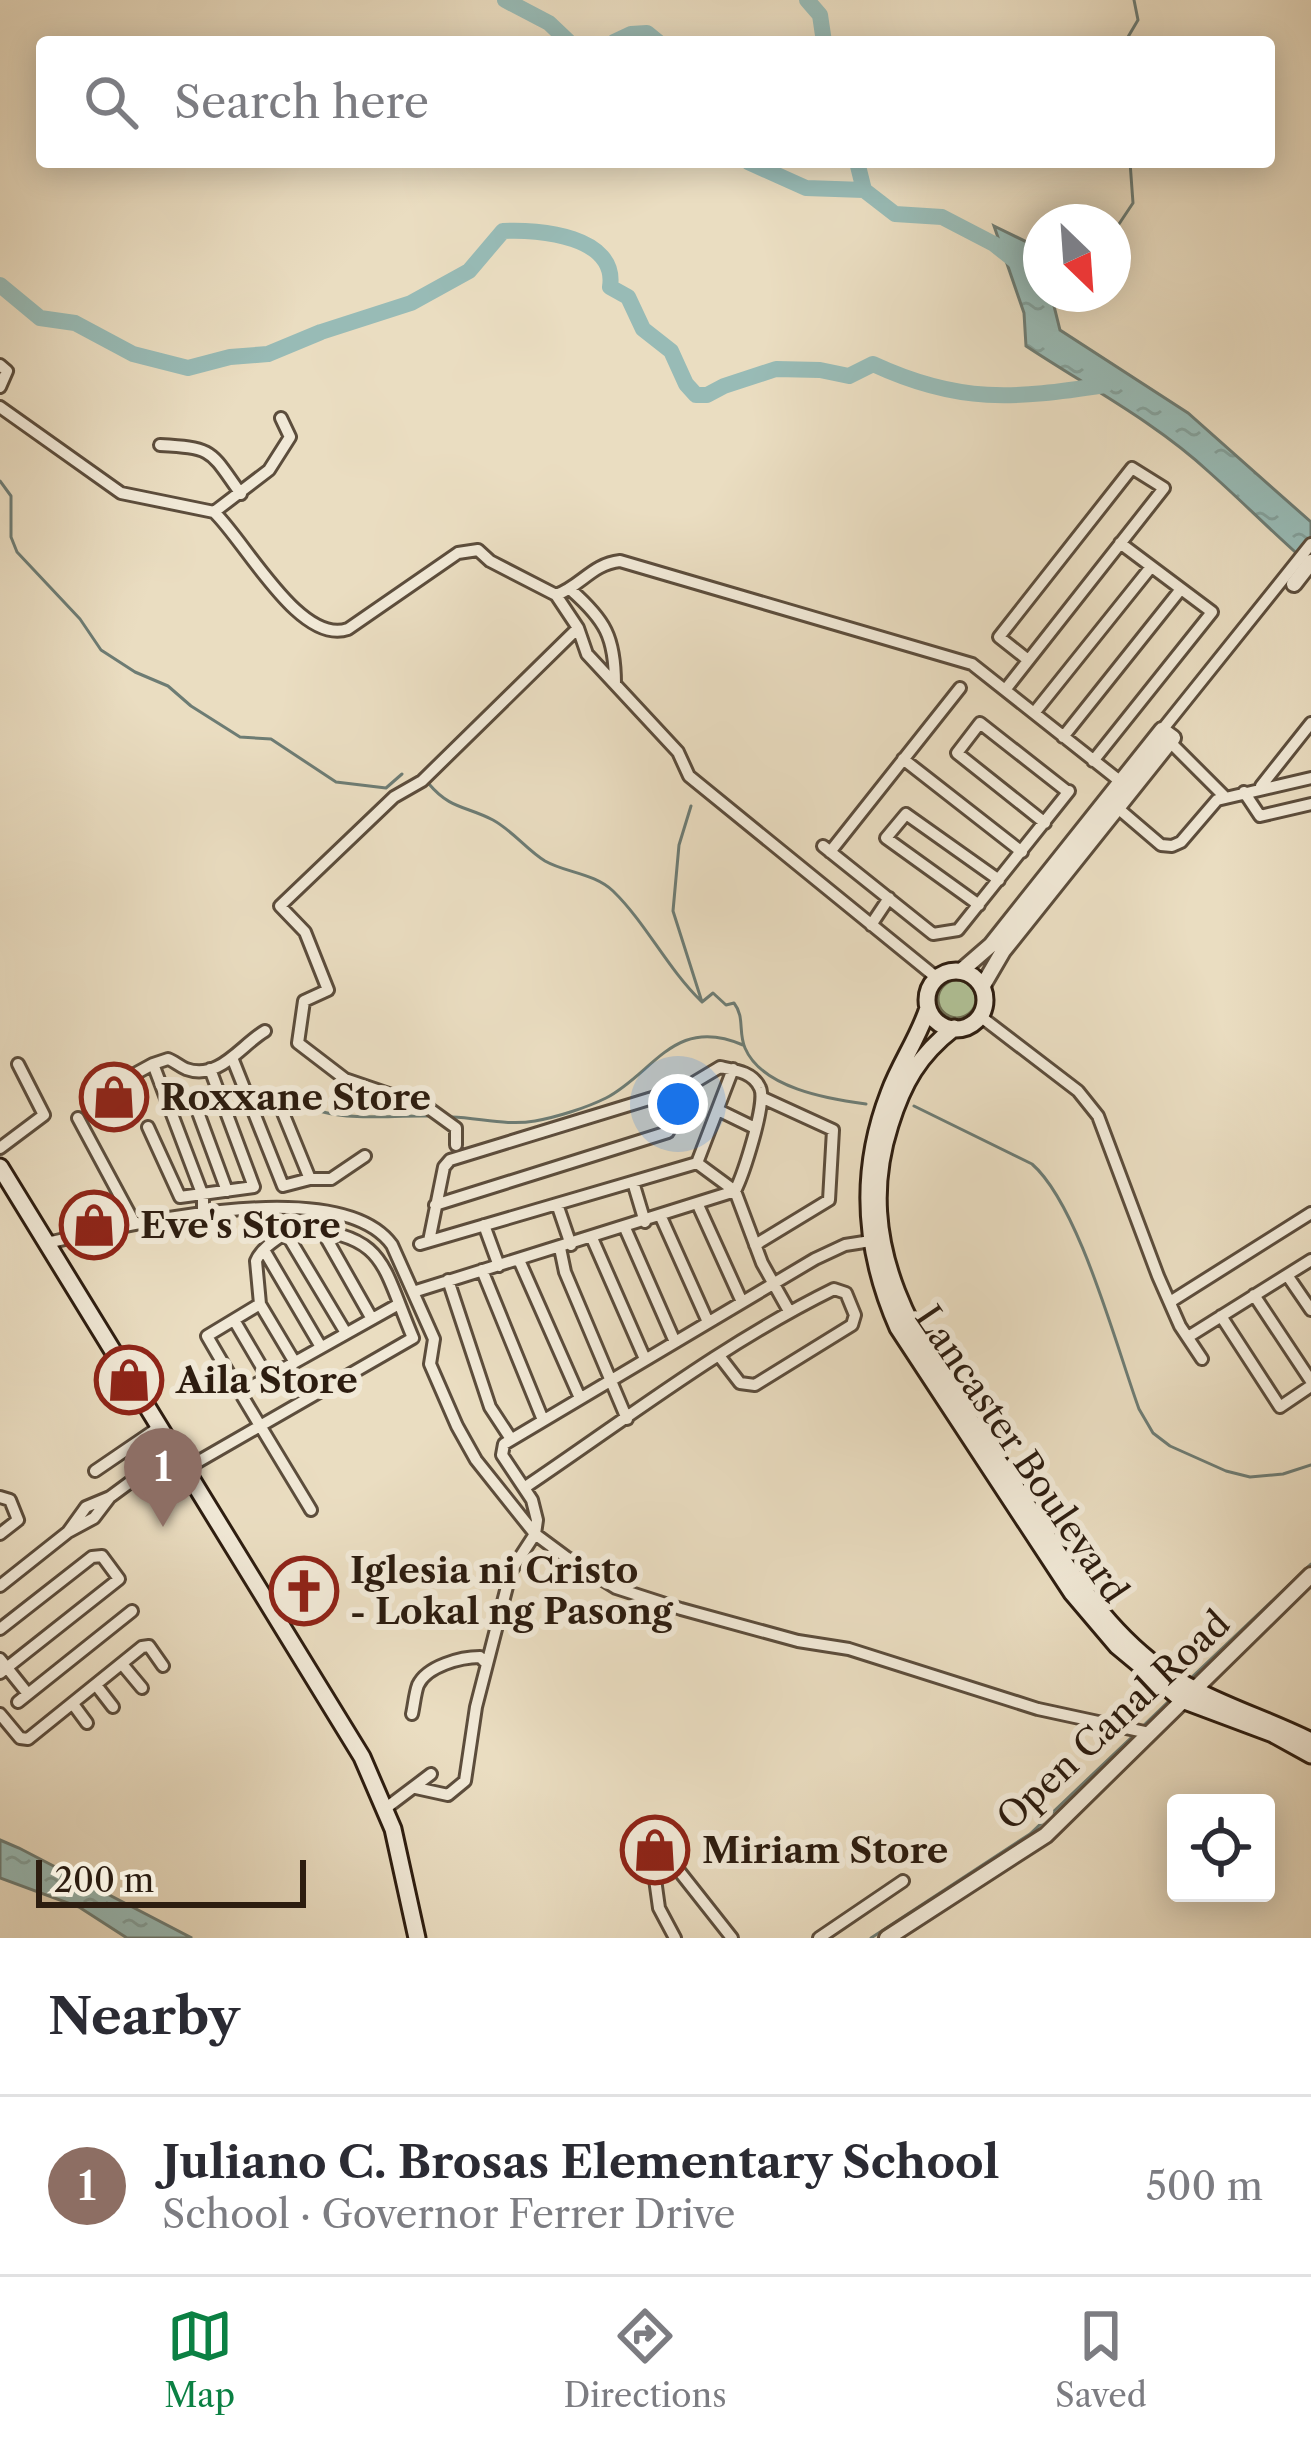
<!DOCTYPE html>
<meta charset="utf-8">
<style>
:root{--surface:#fff;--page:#f7f7f7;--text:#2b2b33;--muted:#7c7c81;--line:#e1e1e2;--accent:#0b8043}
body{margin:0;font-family:"Libre Caslon Text",serif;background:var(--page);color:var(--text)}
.controls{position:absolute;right:36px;bottom:36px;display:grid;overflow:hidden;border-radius:12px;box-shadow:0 6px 30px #0003}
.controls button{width:108px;height:108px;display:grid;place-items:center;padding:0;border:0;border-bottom:3px solid var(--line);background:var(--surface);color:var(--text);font:60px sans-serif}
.compass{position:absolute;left:1023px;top:204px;width:108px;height:108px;border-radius:50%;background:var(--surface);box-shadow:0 6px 30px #0003;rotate:155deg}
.scale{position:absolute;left:36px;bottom:30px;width:270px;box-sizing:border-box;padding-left:12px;border:6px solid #2d1d10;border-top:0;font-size:33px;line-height:42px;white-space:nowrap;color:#2d1d10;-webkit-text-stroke:9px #f1e9d7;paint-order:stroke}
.you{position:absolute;left:678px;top:1104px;width:42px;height:42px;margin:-30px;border:9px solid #fff;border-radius:50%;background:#1a73e8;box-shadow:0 0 0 18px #1a73e833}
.badge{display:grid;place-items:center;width:78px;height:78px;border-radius:50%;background:var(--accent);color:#fff;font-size:39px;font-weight:700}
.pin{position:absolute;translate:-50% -99px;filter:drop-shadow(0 3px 6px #0008)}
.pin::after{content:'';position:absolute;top:63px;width:42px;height:36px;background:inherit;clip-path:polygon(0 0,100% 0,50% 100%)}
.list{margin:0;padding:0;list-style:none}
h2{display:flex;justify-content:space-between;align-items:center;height:156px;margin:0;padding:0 48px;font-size:51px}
h2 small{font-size:39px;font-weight:400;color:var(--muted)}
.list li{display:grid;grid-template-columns:78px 1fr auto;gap:36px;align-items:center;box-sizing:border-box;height:180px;padding:0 48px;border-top:3px solid var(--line)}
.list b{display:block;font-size:45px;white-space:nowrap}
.list p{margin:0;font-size:39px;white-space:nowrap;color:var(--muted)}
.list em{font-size:39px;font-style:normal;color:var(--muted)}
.icon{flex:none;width:66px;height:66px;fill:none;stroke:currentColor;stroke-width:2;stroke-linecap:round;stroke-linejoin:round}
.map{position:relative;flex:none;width:1311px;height:1938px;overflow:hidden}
.search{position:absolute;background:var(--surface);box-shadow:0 6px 30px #0003;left:36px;right:36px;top:36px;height:132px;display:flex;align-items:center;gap:30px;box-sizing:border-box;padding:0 42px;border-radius:12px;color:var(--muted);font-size:45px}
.sheet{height:336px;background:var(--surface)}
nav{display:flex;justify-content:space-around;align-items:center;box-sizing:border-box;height:168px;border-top:3px solid var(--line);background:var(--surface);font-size:33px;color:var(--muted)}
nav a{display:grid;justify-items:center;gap:6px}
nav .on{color:var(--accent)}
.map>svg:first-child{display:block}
.green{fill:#b1c297;stroke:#6f7054;stroke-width:3}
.water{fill:url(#water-ripples);stroke:#6d7c74;stroke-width:3}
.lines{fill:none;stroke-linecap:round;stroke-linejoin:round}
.stream{stroke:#6d7c74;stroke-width:3}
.river{stroke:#98bbb6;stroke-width:16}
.minor-casing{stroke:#5c4d3c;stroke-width:16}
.tertiary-casing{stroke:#5c4d3c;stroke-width:20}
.secondary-casing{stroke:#2d1d10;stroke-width:21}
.minor{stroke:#f1e9d7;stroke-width:10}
.tertiary{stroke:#f1e9d7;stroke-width:14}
.secondary{stroke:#f1e9d7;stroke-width:15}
.labels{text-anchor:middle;stroke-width:12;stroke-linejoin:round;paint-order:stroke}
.poi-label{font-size:36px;font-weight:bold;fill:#2d1d10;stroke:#f1e9d7;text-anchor:start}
.street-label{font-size:36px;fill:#2d1d10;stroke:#f1e9d7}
</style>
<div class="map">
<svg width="1311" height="1938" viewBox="0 0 1311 1938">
<defs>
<pattern id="water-ripples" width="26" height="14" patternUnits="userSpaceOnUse" patternTransform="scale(3)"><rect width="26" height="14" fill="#98bbb6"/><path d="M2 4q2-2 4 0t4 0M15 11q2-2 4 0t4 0" fill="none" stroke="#83a09b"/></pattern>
</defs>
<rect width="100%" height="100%" fill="#eaddc1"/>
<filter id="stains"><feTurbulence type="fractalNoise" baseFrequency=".00167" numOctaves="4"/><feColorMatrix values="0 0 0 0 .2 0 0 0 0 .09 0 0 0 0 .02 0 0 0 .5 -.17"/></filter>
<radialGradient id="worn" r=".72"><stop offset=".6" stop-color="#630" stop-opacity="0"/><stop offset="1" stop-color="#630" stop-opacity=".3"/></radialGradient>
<!-- green -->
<path class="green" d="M938 999a19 19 0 1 1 38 0a19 19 0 1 1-38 0Z"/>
<!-- water -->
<path class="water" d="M 994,226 L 1041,249 L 1041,294 L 1051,294 L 1060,330 L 1188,413 L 1311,522 L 1311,566 C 1276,536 1244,503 1209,472 C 1155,422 1088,387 1026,346 L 1024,313 Z
M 0,1840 L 19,1848 L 192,1938 L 127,1938 L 79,1907 L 0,1878 Z"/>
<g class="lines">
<!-- stream -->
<path class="stream" d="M 1125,42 L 1138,20 L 1134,0
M 1113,233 L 1133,203 L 1130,162
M 0,481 L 11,496 L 11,537 L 17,552 L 80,619 L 101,650 L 135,672 L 168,686 L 191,706 L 240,737 L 271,739 L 336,782 L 386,788 L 402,774
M 429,784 C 450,809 466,806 493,820 C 513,831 527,850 545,861 C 566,873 594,873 613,891 C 646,923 667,968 701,1001
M 691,806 L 679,845 L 673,911 L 702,1002 L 713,993 L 726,1005 L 734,1003 C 745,1017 738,1032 745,1048 C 762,1088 828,1099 866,1104
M 288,1091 L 309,1096 L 319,1111 C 356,1121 391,1115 430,1116
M 914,1106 L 1032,1164 C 1079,1205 1116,1346 1139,1409 L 1153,1433 L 1170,1446 L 1226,1471 L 1250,1477 L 1283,1474 L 1311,1465
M 452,1117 C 480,1118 507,1126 535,1121 C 557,1117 586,1108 606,1098 C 654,1073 674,1015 743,1045
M 1191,1678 L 1311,1564
M 1141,1728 L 1170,1700
M 871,1938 L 1030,1834 L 1134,1735"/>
<!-- river -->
<path class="river" d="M 505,0 L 549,23 L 569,42
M 807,0 L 820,15 L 824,42
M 614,42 L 631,34 L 647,33 L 658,42
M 748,162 L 806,188 L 864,190
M 857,162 L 864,190 L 895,214 L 942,217 L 994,244 L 1018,263
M 0,285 L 40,318 L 75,323 L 133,354 L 188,368 L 230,357 L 268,354 L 321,332 L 411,303 L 469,271 L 503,231 C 539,229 618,236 610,287 L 628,297 L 643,329 L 671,351 L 686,384 L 696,395 L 707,395 L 724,386 L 776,369 L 820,370 L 849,376 L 873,364 C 959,404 1014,399 1105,385"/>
<defs>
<path id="minor" d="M 0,365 L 7,371 L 0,387
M 0,407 L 121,493 L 214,512 C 245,541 300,646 348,629 L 458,553 L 478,550 L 490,561 L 556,595 C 581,586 592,564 620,561 L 972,664 L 1121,782
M 160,445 C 215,448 210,451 241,494
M 214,512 L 269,470 L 290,437 L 281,418
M 571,590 C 605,620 615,637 615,684
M 556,595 L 578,628 L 587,654 L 678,752 L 689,776 L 937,978
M 1005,690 L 1164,488 L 1132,468 L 999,637 L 1028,660
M 1034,713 L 1151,567
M 1162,730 L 1311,544
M 1063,737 L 1181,589
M 1170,742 L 1225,797
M 903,759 L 1022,852
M 1093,761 L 1212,612 L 1120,543
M 1261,786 L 1311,723
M 1244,792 L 1260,816 L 1311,804
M 1113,804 L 1161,845 L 1172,846 L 1181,842 L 1217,800 L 1311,778
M 1045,823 L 957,753 L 980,723 L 1068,792
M 823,846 L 933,934 L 958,930 L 1069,791
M 830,852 L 960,688
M 979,905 L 886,838 L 906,814 L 999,880
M 871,925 L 889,898
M 980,1016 L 1078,1091 L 1098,1116 L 1158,1276 L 1180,1326 L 1202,1359
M 233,1060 L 283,1186 L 310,1179 L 331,1179 L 365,1156
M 192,1096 L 227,1191
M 279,1103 L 310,1179
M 718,1110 L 755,1128
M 125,1115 L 111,1087 L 153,1064
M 78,1118 L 135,1224
M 148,1127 L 180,1197 L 254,1187 L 210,1069
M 456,1145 L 456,1128 L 427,1107 L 345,1079 L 298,1043 L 304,1001 L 328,990 L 305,932 L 280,906 L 394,797 L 422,781 L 578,628
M 0,1148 L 44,1115 L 18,1064
M 697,1163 L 735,1191 L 762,1263 L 789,1311
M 633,1182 L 645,1222
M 557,1204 L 571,1245
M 435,1205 L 668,1132 L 685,1088
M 698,1205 L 742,1302
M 203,1214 L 203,1196 L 153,1064 L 168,1059 C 174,1061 179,1066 186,1069 C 219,1081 241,1045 265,1031
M 661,1217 L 708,1322
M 484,1225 L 499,1266
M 625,1228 L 675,1342
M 321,1229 L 372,1319
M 286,1233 L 346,1333
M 592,1238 L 645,1359
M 47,1243 C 123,1226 339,1172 392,1245 L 434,1339 L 430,1364 L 457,1426 L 476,1460 L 535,1534 L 566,1557 L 616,1588 L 681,1609 L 798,1641 L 849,1649 L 1038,1709 L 1149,1733
M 420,1244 L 697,1163 L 733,1069
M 755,1245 L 829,1200 L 833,1130 L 763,1098
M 560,1248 L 565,1272 L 627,1419
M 264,1250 L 321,1347
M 519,1260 L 580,1398
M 482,1270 L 543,1420
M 1287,1275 L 1311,1310
M 448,1280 L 490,1407 L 511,1439
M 413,1292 L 735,1191 C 743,1175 767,1103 760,1088 C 753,1072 735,1070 720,1067 L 685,1088 L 450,1160 L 444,1167 L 429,1241
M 1254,1295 L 1311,1381
M 1170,1302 L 1311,1213
M 260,1304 L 294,1361
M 1221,1316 L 1280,1407 L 1311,1386
M 234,1320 L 267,1376
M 1188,1337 L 1311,1260
M 240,1393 L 399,1304
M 187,1468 L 413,1338 C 380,1260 387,1236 294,1227 C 282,1236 262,1246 256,1261 L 260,1304 L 207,1336 C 241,1395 276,1452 311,1510
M 95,1471 L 161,1426
M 524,1488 C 625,1420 724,1343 834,1289 L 846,1293 L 855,1315 L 852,1325 L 755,1385 L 740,1383 L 720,1357
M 0,1497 L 10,1500 L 18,1520 L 0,1534
M 68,1532 L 86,1507 L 110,1497 L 175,1449
M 0,1586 L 68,1532 L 94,1518 L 110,1497
M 0,1629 L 92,1557 L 102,1556 L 119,1579 L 0,1673
M 0,1659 L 28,1694
M 122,1664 L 142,1688
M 96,1685 L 113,1707
M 18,1702 L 132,1611
M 73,1704 L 87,1723
M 0,1714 L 20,1738 L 28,1739 L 142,1647 L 149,1646 L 163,1666
M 412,1714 C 414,1705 415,1693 418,1685 C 427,1666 461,1657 480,1657 L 487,1664
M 416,1788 L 448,1795 L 465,1781 L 476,1707 L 511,1571 L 535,1534 L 537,1520 L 532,1500 L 502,1455 L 504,1444 L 815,1259 L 845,1245 L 877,1240
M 386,1808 L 431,1774
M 675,1938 L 659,1908 L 651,1850 L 657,1843 L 732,1938
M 819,1938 L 903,1881"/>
<path id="tertiary" d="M 1294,584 L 1311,562
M 961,971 L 991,945 L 1162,730 L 1173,738 L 1003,951 L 982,987
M 887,1938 L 1046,1835 L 1311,1575"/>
<path id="secondary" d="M927 1000a29 29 0 1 1 58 0a29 29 0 1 1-58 0Z
M 928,1008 C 918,1039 900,1063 889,1093 C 858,1173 864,1251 898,1328 L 1072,1593 L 1117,1646 L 1182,1700 L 1273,1734 L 1311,1755
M 954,1028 C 919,1055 903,1083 890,1125 C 845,1265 938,1370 1011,1480 C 1052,1542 1090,1613 1149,1660 C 1197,1699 1257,1714 1311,1741
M 0,1167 L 362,1757 L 393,1829 L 417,1938"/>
</defs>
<!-- minor casing -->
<use href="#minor" class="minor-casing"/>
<!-- tertiary casing -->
<use href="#tertiary" class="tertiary-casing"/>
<!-- secondary casing -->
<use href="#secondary" class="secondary-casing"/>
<!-- minor -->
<use href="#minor" class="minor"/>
<!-- tertiary -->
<use href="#tertiary" class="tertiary"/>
<!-- secondary -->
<use href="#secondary" class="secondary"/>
</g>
<!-- icons -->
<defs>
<symbol id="shop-ring" viewBox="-11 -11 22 22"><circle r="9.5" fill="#f1e9d7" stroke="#8f2418" stroke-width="1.5"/><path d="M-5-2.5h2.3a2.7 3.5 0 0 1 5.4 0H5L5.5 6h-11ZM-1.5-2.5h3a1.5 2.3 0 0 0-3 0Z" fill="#8f2418"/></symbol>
<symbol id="church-ring" viewBox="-11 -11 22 22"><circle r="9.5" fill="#f1e9d7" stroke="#8f2418" stroke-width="1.5"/><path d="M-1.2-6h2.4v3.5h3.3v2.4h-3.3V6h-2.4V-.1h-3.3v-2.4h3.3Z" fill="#8f2418"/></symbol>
</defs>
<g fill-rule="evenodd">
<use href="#shop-ring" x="76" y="1059" width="76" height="76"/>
<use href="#shop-ring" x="56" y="1187" width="76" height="76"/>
<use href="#shop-ring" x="91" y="1342" width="76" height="76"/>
<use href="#church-ring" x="266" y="1553" width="76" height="76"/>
<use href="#shop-ring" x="617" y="1812" width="76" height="76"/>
</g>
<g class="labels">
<!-- poi labels -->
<g class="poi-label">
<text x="160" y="1110">Roxxane Store</text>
<text x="140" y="1238">Eve's Store</text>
<text x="176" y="1393">Aila Store</text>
<text x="350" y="1583">Iglesia ni Cristo<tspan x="350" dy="41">- Lokal ng Pasong</tspan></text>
<text x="702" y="1863">Miriam Store</text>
</g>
<!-- street labels -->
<g class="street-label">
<text transform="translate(1022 1454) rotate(56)" y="13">Lancaster Boulevard</text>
<text transform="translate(1113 1720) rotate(-43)" y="13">Open Canal Road</text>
</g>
</g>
<rect width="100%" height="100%" filter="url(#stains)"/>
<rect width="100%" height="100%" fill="url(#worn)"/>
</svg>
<div class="controls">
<button><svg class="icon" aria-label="locate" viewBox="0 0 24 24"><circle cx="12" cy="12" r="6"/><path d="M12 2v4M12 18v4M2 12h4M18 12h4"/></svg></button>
</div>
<svg class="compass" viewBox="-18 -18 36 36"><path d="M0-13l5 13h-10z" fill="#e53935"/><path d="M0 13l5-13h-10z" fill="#7c7c81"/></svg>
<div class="scale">200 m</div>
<div class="you"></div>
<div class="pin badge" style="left:163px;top:1527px;background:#8d6e63">1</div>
<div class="search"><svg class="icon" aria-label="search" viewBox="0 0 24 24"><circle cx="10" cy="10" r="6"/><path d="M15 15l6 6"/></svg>Search here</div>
</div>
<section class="sheet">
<h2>Nearby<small></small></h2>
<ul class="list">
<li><span class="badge" style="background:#8d6e63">1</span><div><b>Juliano C. Brosas Elementary School</b><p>School · Governor Ferrer Drive</p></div><em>500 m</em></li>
</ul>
</section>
<nav>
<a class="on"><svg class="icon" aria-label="map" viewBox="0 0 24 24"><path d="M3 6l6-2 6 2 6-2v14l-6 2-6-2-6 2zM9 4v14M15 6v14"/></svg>Map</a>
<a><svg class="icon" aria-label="directions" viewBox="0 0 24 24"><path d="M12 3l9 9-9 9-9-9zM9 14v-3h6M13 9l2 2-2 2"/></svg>Directions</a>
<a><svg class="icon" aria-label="saved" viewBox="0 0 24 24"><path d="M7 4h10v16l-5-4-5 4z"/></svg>Saved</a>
</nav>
